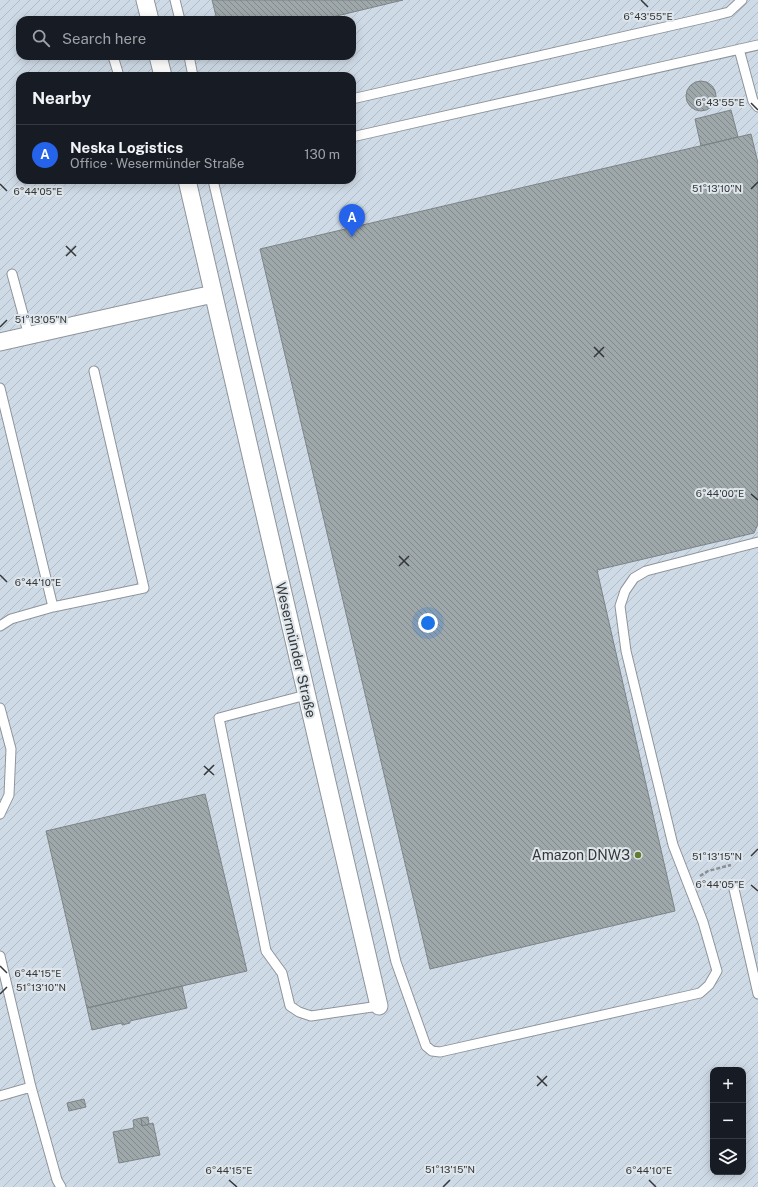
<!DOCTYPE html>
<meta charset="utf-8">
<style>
:root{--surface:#171b24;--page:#20242c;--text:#f1f3f6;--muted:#9ea1a6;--line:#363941;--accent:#2563eb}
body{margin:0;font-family:"Public Sans",sans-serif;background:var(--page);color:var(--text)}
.controls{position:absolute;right:12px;bottom:12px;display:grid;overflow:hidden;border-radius:8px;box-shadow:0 2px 10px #0003}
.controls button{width:36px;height:36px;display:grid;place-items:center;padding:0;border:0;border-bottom:1px solid var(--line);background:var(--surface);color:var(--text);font:20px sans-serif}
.you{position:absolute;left:428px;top:623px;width:14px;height:14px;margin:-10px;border:3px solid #fff;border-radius:50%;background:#1a73e8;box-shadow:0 0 0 6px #1a73e833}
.badge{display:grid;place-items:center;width:26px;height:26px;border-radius:50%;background:var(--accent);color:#fff;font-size:13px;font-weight:700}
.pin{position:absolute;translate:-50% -33px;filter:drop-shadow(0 1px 2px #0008)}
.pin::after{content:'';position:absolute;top:21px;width:14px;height:12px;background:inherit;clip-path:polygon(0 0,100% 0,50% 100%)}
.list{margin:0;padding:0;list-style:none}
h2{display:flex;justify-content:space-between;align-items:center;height:52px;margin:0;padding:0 16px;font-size:17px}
h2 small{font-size:13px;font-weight:400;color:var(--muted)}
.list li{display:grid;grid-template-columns:26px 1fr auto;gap:12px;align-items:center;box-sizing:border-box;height:60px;padding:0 16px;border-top:1px solid var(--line)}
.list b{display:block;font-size:15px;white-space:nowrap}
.list p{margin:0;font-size:13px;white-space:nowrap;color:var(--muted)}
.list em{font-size:13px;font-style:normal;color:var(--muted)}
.icon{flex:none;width:22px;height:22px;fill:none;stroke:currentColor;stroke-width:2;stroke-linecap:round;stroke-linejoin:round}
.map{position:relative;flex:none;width:758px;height:1187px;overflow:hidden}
.search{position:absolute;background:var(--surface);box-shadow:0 2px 10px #0003;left:16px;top:16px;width:340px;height:44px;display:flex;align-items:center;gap:10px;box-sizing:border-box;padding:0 14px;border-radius:12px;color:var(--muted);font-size:15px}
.panel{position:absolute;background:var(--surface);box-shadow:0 2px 10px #0003;left:16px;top:72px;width:340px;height:112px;border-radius:12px}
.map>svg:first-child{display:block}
.industrial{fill:url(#industrial-furrows);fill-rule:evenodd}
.building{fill:url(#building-back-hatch);stroke:#7c8487}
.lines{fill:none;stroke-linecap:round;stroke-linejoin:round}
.service-casing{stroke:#8f959b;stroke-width:11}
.minor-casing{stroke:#8f959b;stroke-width:19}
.path{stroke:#8a8f93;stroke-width:2.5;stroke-dasharray:4 2;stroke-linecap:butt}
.service{stroke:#fff;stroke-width:9}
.minor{stroke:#fff;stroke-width:17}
.ticks{fill:none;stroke:#343739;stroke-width:1.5}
.poi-dot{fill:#627c2f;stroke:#dee5eb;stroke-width:1.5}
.labels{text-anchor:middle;stroke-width:4;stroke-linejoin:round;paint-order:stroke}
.street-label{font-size:14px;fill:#343739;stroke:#dee5eb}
.poi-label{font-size:14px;fill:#343739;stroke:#dee5eb;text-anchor:end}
.ticks-label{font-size:10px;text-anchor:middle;fill:#343739;stroke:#dee5eb;stroke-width:4;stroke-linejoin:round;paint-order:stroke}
</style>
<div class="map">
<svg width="758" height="1187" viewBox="0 0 758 1187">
<defs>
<pattern id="industrial-furrows" width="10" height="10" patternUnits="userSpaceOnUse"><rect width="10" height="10" fill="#cedae6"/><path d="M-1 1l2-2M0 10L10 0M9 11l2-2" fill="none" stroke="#b2bcc6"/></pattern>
<pattern id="building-back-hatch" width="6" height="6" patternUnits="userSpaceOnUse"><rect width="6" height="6" fill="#9ea7aa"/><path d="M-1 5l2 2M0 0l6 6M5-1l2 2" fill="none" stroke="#82898b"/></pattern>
</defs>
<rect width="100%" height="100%" fill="#dee5eb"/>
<!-- industrial -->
<path class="industrial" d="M 0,0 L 758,0 L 758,1187 L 0,1187 ZM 20,20 L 352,20 L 352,56 L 20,56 ZM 20,76 L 352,76 L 352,180 L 20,180 ZM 713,1070 L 743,1070 L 743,1172 L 713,1172 Z"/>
<!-- building -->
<path class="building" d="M 212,0 L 403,0 L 320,20 L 217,20 Z
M686 96a15 15 0 1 1 30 0a15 15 0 1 1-30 0Z
M 731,110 L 738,137 L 701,146 L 695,119 Z
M 751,134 L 758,163 L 758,524 L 754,533 L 597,570 L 675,911 L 430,969 L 260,249 Z
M 205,794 L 247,971 L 87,1008 L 46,831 Z
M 182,986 L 187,1008 L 130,1021 L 130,1023 L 122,1025 L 122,1023 L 92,1030 L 87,1008 Z
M 84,1099 L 86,1107 L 69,1111 L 67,1103 Z
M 148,1117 L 149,1124 L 142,1126 L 141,1118 Z
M 141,1118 L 142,1126 L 153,1123 L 160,1155 L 119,1163 L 113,1132 L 134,1128 L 133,1120 Z"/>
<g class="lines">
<defs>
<path id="service" d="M 175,0 L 180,20
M 739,49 L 753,101 L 758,107
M 113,56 L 119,76
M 189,56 L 193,76
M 352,99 L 709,17 L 729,12 L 742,0
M 352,137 L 758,45
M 213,180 L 396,962 L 426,1046 L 432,1051 L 440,1052 L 700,993 L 709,985 L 717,971 L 703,922 L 673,845 L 626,651 L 620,606 L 625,591 L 634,578 L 646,571 L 758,542
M 12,274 L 29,336
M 0,388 L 53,607 L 11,619 L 0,626
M 53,607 L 144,588 L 94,371
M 306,695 L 219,718 L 266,951 L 282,973 L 290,1006 L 299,1012 L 311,1016 L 379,1006
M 0,708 L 11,749 L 9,795 L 0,814
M 734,889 L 758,994
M 0,956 L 31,1087 L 57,1180 L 61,1187
M 0,1096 L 31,1087"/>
<path id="minor" d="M 145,0 L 150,20
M 158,56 L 163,76
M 187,180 L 379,1006
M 0,342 L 213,294"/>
</defs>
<!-- service casing -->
<use href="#service" class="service-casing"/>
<!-- minor casing -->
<use href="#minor" class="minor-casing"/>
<!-- path -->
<path class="path" d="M 700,876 L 708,871 L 731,865"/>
<!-- service -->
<use href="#service" class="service"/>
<!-- minor -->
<use href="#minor" class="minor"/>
</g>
<!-- ticks -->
<path class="ticks" d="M 641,0 L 648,7M 751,103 L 758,110M 0,184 L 7,191M 751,189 L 758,182M 66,246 L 76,256M 66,256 L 76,246M 0,327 L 7,320M 594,347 L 604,357M 594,357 L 604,347M 751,494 L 758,500M 399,556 L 409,566M 399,566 L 409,556M 0,575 L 7,582M 204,766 L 214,775M 204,775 L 214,765M 751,856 L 758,849M 751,885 L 758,891M 0,966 L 7,973M 0,994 L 7,987M 537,1076 L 547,1086M 537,1086 L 547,1076M 229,1180 L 237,1187M 649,1180 L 656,1187M 443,1187 L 450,1180"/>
<!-- markers -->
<circle class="poi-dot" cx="638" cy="855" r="4"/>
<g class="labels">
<!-- street labels -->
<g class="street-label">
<text transform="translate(296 650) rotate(77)" y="5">Wesermünder Straße</text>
</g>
<!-- poi labels -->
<g class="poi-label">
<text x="630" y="860">Amazon DNW3</text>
</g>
</g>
<g class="ticks-label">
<text x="648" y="20">6°43'55"E</text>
<text x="720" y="106">6°43'55"E</text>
<text x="717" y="192">51°13'10"N</text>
<text x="38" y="195">6°44'05"E</text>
<text x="41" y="323">51°13'05"N</text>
<text x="720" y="497">6°44'00"E</text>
<text x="38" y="586">6°44'10"E</text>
<text x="717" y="860">51°13'15"N</text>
<text x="720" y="888">6°44'05"E</text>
<text x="38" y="977">6°44'15"E</text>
<text x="41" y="991">51°13'10"N</text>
<text x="450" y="1173">51°13'15"N</text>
<text x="229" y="1174">6°44'15"E</text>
<text x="649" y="1174">6°44'10"E</text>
</g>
</svg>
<div class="controls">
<button>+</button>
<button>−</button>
<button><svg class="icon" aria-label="layers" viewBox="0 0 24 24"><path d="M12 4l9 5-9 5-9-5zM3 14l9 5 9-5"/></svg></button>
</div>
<div class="you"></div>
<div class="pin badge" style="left:352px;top:237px">A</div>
<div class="search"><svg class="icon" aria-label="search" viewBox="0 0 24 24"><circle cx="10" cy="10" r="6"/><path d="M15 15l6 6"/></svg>Search here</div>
<section class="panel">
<h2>Nearby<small></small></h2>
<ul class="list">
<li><span class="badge">A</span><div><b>Neska Logistics</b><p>Office · Wesermünder Straße</p></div><em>130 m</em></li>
</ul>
</section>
</div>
